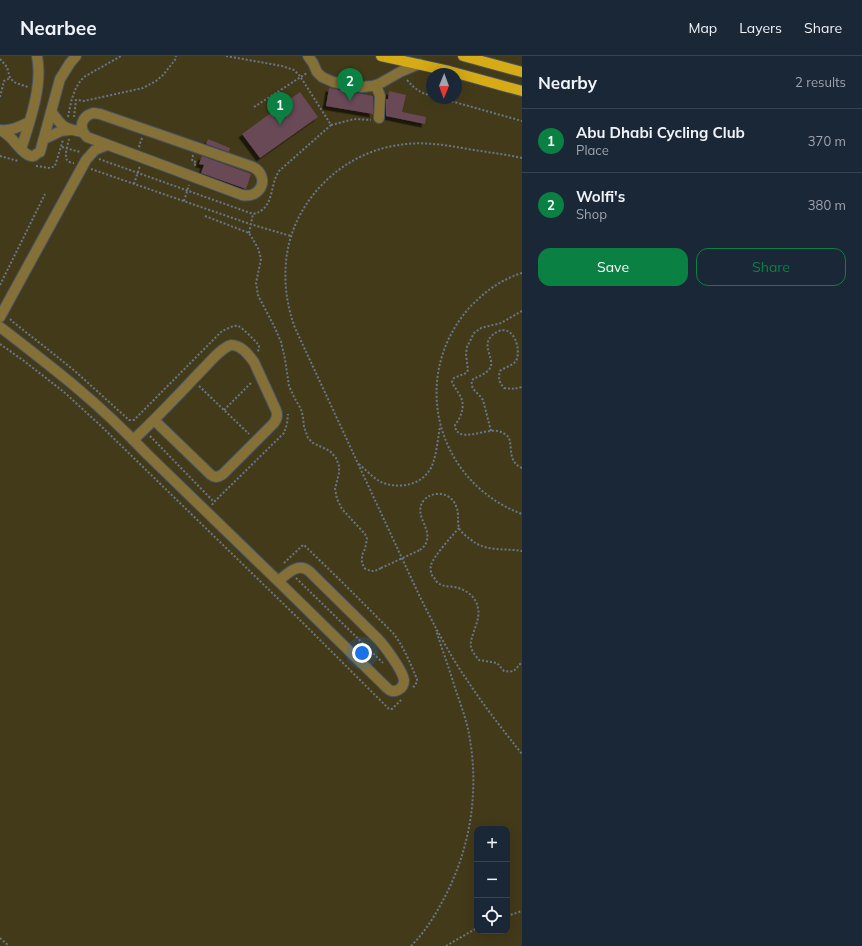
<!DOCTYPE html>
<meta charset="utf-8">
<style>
:root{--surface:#1a2737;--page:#273342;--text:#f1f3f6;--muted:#9fa5ad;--line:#384452;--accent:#0b8043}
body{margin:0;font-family:Mulish,sans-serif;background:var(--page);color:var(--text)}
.controls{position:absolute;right:12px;bottom:12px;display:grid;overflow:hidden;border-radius:8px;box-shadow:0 4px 16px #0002}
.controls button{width:36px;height:36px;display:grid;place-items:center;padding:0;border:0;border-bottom:1px solid var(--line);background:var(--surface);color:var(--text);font:20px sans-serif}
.compass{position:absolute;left:426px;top:12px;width:36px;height:36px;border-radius:50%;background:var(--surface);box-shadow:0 4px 16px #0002;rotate:181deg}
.you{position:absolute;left:362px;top:597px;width:14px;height:14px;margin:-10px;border:3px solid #fff;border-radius:50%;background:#1a73e8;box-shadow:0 0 0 6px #1a73e833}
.badge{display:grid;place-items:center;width:26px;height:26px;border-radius:50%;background:var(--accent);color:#fff;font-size:13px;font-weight:700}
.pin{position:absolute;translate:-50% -33px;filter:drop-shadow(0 1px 2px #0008)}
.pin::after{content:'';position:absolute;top:21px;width:14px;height:12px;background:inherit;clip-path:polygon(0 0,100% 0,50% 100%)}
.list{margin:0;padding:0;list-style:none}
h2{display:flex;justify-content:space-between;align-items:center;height:52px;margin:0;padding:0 16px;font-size:17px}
h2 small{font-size:13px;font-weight:400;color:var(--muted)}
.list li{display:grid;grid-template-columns:26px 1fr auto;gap:12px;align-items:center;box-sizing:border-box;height:64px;padding:0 16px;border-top:1px solid var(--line)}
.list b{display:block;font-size:15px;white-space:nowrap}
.list p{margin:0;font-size:13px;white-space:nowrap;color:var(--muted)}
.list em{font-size:13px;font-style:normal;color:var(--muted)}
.actions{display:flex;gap:8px;padding:12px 16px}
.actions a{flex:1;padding:9px 0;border:1px solid var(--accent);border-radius:12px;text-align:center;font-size:14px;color:var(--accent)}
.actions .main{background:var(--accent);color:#fff}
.icon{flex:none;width:22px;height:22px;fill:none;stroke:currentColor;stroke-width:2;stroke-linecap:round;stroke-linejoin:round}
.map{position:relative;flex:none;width:522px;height:890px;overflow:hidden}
header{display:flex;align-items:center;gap:24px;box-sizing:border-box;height:56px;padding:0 20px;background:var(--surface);border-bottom:1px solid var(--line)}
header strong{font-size:19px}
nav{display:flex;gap:22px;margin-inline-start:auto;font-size:14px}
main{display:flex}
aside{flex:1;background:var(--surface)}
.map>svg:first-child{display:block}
.sand{fill:#433a1a;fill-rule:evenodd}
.building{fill:#674955;filter:url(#shadow)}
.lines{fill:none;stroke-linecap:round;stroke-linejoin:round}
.minor-casing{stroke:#425366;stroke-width:12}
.major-casing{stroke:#425366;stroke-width:12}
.path{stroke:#687789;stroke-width:2;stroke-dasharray:2 2;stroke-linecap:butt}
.minor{stroke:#857037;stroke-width:10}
.major{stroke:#d7ab15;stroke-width:10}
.path-bridge{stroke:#687789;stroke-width:2;stroke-dasharray:2 2;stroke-linecap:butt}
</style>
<header>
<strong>Nearbee</strong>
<nav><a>Map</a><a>Layers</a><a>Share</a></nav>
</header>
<main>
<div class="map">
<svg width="522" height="890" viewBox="0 0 522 890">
<defs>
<filter id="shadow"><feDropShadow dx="-3.5" dy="3.5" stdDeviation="0" flood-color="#0009"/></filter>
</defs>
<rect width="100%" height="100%" fill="#223449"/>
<!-- sand -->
<path class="sand" d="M 0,0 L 522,0 L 522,890 L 0,890 ZM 432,18 L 456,18 L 456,42 L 432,42 ZM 477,773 L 507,773 L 507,875 L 477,875 Z"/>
<!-- building -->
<path class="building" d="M 329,32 L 373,40 L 373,58 L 326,50 Z
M 389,35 L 406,39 L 402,56 L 426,61 L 425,68 L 386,60 L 386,43 L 388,43 Z
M 300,36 L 318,61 L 260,102 L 242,78 Z
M 208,83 L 230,92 L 229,96 L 206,88 Z
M 202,100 L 251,118 L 246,133 L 201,117 L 204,109 L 199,108 Z"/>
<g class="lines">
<defs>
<path id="minor" d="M 308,0 L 313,7 L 317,16 L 322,21 L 333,26 L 362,31 L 372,30 L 379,28 L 400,16 L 419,8
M 376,29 L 380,40 L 379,62
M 51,55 C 62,71 64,73 83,76
M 93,57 L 100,58 L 253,111 C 270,120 262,143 242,139 L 87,81 C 78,72 81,61 93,57 Z
M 0,74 C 4,76 8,79 11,82 C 16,87 26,102 34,100 C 35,99 39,96 40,96 L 60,23 L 70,7 L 76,0
M 0,74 C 11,75 19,71 29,66
M 44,83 L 61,75 L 69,74
M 21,93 C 30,65 43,29 37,0
M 0,261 L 86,104 L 95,94 L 107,89
M 0,271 C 26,291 52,311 77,332 C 102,353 126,376 148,399 L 278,525 L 387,632 C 390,635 394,636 398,634 C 402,632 404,628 404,624 C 403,615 384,589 377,582 L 309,515 C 297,506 288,518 278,525
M 133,384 C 157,362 179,338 201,315 C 209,307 221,292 231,289 C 241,289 248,298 254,306 L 276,354 C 278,359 277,363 274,367 L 223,418 C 219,421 215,422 211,419 L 154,364"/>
<path id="major" d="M 381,0 L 449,15 L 522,35
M 463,0 L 522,16"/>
</defs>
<!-- minor casing -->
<use href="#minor" class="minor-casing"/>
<!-- major casing -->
<use href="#major" class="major-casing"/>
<!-- path -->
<path class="path" d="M 0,3 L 7,11 L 10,22 L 13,25 L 16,27 L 28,31
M 407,24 C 415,33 420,37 432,40
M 0,41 L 4,25 L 10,22
M 440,42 L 522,65
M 254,51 L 307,17
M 68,61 C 71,46 73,32 84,21 L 121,0
M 74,61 L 76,44 L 84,45 L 143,32 L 156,25 L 163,19 L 175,4 L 176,0
M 331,69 L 354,63 L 371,64
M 69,83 C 68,87 64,100 67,104 C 68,106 72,107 74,107
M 62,91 L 80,96
M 140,91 L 139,90 L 142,82
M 193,99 L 192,105 L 196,106 L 194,111
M 0,100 L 18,105
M 522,102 C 504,98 486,96 468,93 C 445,89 422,85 399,89 C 340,97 291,147 286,206 C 284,229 287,250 295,272 L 420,541 C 434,569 449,598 467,624 C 484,650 503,674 522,698
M 99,103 L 253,158 C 275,153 269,130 279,115 L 331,69 L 300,20 L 294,14 L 282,10 L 226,0
M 36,110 L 50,112 L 55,110 L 63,84
M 91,113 L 250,168 L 291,180
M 134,128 L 140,110
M 184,145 L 189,129
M 205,160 L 249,177 L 258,192 L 261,203 L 256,227 L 258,239 L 262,247 L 275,272 L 281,286 L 285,303 L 289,330 L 295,343 L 301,353 L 303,361 L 304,371 L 308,382 L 313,387 L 330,395 L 336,402 L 339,410 L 339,417 L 335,433 L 337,443 L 342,453 L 365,478 L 367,483 L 365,493 L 362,499 L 362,506 L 364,512 C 372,516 374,516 381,512
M 249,177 L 253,158
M 522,217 C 502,223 484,236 470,251 C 408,320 436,426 522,458
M 0,229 L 45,138
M 522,255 L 501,267 L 481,272 L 474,277 L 467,291 L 466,298 L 468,314 L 466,317 L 454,322 L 452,326 C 454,331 457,334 459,338 C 466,348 462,360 455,369 L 456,375 C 458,376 459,377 461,378 C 474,382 492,369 505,378 C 516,384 504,404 522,412
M 10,263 L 13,266 L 55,299 L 76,316 L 129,364 L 134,364 L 222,275 C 227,273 233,269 238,270 C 243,272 253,283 257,287 L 259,290 L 258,296
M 0,288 L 24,305 L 64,336 L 101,370 L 303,567 L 389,653 L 392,653 L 402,643
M 199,330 L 249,378
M 224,354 L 252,326
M 491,375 L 483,344 C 478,336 470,334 472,324 C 478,320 487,318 490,312 C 496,302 477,287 497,276 C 513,267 522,293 516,305 C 512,310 505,311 500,315 C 498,322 499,326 504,332 C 511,333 515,333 522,331
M 150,380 L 214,446
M 359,408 C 366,414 373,422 381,426 C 397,433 419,430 429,415 C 436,406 438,382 440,370
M 212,449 L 214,446 L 284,377 L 287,368 L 288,358
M 459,472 C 452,480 433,501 431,509 C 430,513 431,518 433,521 C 435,522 435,524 437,526 C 442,531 448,530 454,531 C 465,533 476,540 478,552 C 481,565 469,581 471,591 C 472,596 476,600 479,604 L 497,607 L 504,615 C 516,617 515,613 522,606
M 420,494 C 422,492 425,490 426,487 C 433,472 412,459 424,444 C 428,440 432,438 438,438 C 445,437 454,443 456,450 C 458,454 458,459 458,462 C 458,465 458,469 459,472 C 461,477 470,483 474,486 C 489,496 506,492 522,495
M 284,507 L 303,489 L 304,489 L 343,527 L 393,577 C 404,591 410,607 417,623 L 417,626 L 412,633
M 296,522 L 383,607
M 507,860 L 522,855
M 0,882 L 9,890
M 411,890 C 423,878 433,863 441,848 C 470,796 480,737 469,678 C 466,662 460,647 455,632 C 449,612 442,593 436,574
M 446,890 L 477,872"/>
<!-- minor -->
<use href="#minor" class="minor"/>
<!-- major -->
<use href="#major" class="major"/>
<!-- path-bridge -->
<path class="path-bridge" d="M 381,512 L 420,494"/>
</g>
</svg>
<div class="controls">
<button>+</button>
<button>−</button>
<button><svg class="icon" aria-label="locate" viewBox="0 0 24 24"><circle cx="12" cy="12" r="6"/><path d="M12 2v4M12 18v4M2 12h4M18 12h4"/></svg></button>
</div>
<svg class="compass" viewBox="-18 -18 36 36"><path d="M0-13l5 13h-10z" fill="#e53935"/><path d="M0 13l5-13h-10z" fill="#9fa5ad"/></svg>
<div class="you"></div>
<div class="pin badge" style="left:280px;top:69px">1</div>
<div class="pin badge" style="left:350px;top:45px">2</div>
</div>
<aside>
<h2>Nearby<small>2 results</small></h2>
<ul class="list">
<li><span class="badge">1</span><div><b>Abu Dhabi Cycling Club</b><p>Place</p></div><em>370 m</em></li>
<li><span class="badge">2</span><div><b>Wolfi's</b><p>Shop</p></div><em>380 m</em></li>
</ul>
<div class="actions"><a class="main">Save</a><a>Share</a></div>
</aside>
</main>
